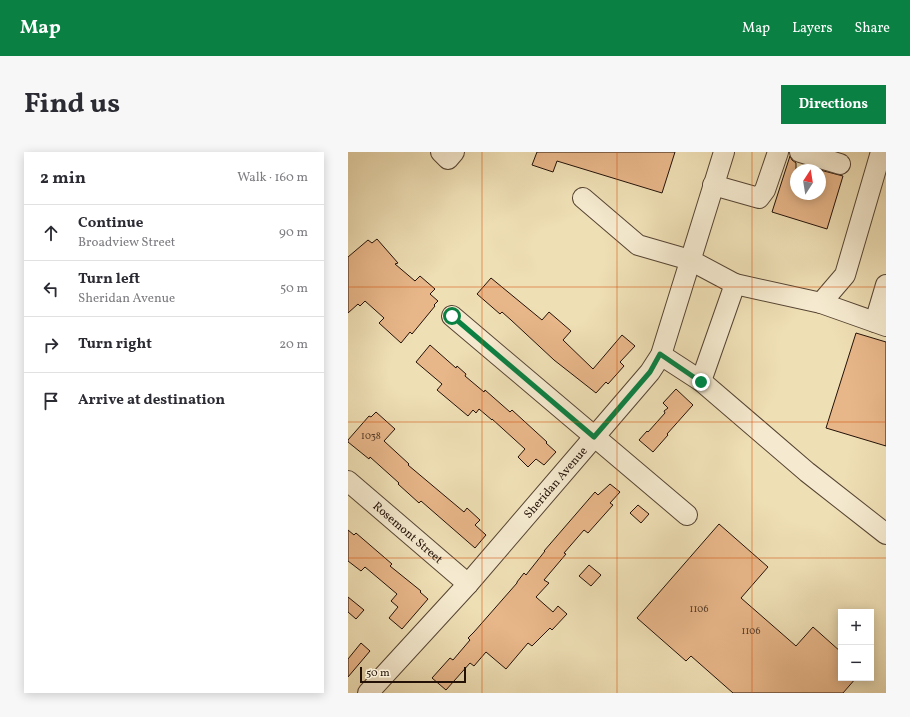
<!DOCTYPE html>
<meta charset="utf-8">
<style>
:root{--surface:#fff;--page:#f7f7f7;--text:#2b2b33;--muted:#7c7c81;--line:#e1e1e2;--accent:#0b8043}
body{margin:0;font-family:Vollkorn,serif;background:var(--page);color:var(--text)}
.controls{position:absolute;right:12px;bottom:12px;display:grid;overflow:hidden;border-radius:0px;box-shadow:0 2px 10px #0003}
.controls button{width:36px;height:36px;display:grid;place-items:center;padding:0;border:0;border-bottom:1px solid var(--line);background:var(--surface);color:var(--text);font:20px sans-serif}
.compass{position:absolute;left:442px;top:12px;width:36px;height:36px;border-radius:50%;background:var(--surface);box-shadow:0 2px 10px #0003;rotate:12deg}
.scale{position:absolute;left:12px;bottom:10px;width:106px;box-sizing:border-box;padding-left:4px;border:2px solid #231108;border-top:0;font-size:11px;line-height:14px;white-space:nowrap;color:#231108;-webkit-text-stroke:3px #f5eacf;paint-order:stroke}
.stop{position:absolute;width:12px;height:12px;margin:-9px;border:3px solid #0b8043;border-radius:50%;background:#fff}
.stop.end{background:#0b8043;border-color:#fff;box-shadow:0 1px 4px #0008}
.list{margin:0;padding:0;list-style:none}
h2{display:flex;justify-content:space-between;align-items:center;height:52px;margin:0;padding:0 16px;font-size:17px}
h2 small{font-size:13px;font-weight:400;color:var(--muted)}
.list li{display:grid;grid-template-columns:26px 1fr auto;gap:12px;align-items:center;box-sizing:border-box;height:56px;padding:0 16px;border-top:1px solid var(--line)}
.list b{display:block;font-size:15px;white-space:nowrap}
.list p{margin:0;font-size:13px;white-space:nowrap;color:var(--muted)}
.list em{font-size:13px;font-style:normal;color:var(--muted)}
.icon{flex:none;width:22px;height:22px;fill:none;stroke:currentColor;stroke-width:2;stroke-linecap:round;stroke-linejoin:round}
.map{position:relative;flex:none;width:538px;height:541px;overflow:hidden;border-radius:0px}
header{display:flex;align-items:center;gap:24px;box-sizing:border-box;height:56px;padding:0 20px;background:var(--accent);color:#fff}
header strong{font-size:19px}
nav{display:flex;gap:22px;margin-inline-start:auto;font-size:14px}
.intro{display:flex;align-items:center;justify-content:space-between;box-sizing:border-box;height:96px;padding:0 24px}
h1{margin:0;font-size:28px}
.button{padding:10px 18px;border-radius:0px;background:var(--accent);color:#fff;font-size:14px;font-weight:700}
main{display:flex;gap:24px;padding:0 24px}
aside{flex:1;background:var(--surface);border-radius:0px;box-shadow:0 2px 10px #0003}
.map>svg:first-child{display:block}
.building{fill:#e7b689;stroke:#231108}
.lines{fill:none;stroke-linecap:round;stroke-linejoin:round}
.minor-casing{stroke:#564433;stroke-width:22}
.minor{stroke:#f5eacf;stroke-width:20}
.route{stroke:#0b8043;stroke-width:5}
.grid{fill:none;stroke:#d4520c;stroke-width:1;stroke-opacity:0.55}
.labels{text-anchor:middle;stroke-width:3;stroke-linejoin:round;paint-order:stroke}
.number-label{font-size:10px;fill:#543a28}
.street-label{font-size:12px;fill:#231108;stroke:#f5eacf}
</style>
<header>
<strong>Map</strong>
<nav><a>Map</a><a>Layers</a><a>Share</a></nav>
</header>
<div class="intro"><h1>Find us</h1><a class="button">Directions</a></div>
<main>
<aside>
<h2>2 min<small>Walk · 160 m</small></h2>
<ul class="list">
<li><svg class="icon" aria-label="ahead" viewBox="0 0 24 24"><path d="M12 20V5M6 11l6-6 6 6"/></svg><div><b>Continue</b><p>Broadview Street</p></div><em>90 m</em></li>
<li><svg class="icon" aria-label="left" viewBox="0 0 24 24"><path d="M17 20v-9H6M10 6l-5 5 5 5"/></svg><div><b>Turn left</b><p>Sheridan Avenue</p></div><em>50 m</em></li>
<li><svg class="icon" aria-label="right" viewBox="0 0 24 24"><path d="M7 20v-9h11M14 6l5 5-5 5"/></svg><div><b>Turn right</b></div><em>20 m</em></li>
<li><svg class="icon" aria-label="arrive" viewBox="0 0 24 24"><path d="M6 21V4h12l-3 4 3 4H6"/></svg><div><b>Arrive at destination</b></div></li>
</ul>
</aside>
<div class="map">
<svg width="538" height="541" viewBox="0 0 538 541">
<rect width="100%" height="100%" fill="#efdfb5"/>
<filter id="stains"><feTurbulence type="fractalNoise" baseFrequency=".005" numOctaves="4"/><feColorMatrix values="0 0 0 0 .2 0 0 0 0 .09 0 0 0 0 .02 0 0 0 .5 -.17"/></filter>
<radialGradient id="worn" r=".72"><stop offset=".6" stop-color="#630" stop-opacity="0"/><stop offset="1" stop-color="#630" stop-opacity=".3"/></radialGradient>
<!-- building -->
<path class="building" d="M 189,0 L 327,0 L 314,41 L 209,9 L 205,20 L 184,13 Z
M 442,4 L 444,8 L 448,11 L 448,42 L 472,42 L 472,18 L 495,24 L 479,77 L 424,60 Z
M 29,87 L 50,111 L 47,112 L 67,129 L 72,124 L 87,137 L 82,142 L 90,149 L 86,153 L 87,154 L 64,182 L 62,180 L 53,191 L 31,171 L 36,166 L 17,149 L 12,154 L 10,152 L 0,161 L 0,105 L 20,88 L 24,91 Z
M 143,126 L 194,168 L 201,160 L 223,179 L 215,188 L 245,217 L 274,183 L 287,194 L 272,210 L 276,214 L 260,232 L 258,230 L 248,241 L 206,208 L 163,168 L 154,160 L 152,162 L 129,142 Z
M 508,181 L 538,190 L 538,294 L 478,276 Z
M 82,193 L 108,216 L 109,214 L 118,222 L 117,224 L 136,240 L 137,238 L 162,260 L 164,258 L 199,290 L 198,291 L 208,300 L 196,313 L 188,307 L 180,315 L 170,305 L 177,297 L 144,267 L 144,268 L 131,257 L 128,261 L 125,258 L 120,264 L 89,238 L 94,232 L 68,210 Z
M 328,237 L 345,253 L 344,254 L 319,282 L 320,283 L 305,300 L 291,288 L 299,279 L 300,280 L 317,261 L 316,259 L 320,256 L 315,251 Z
M 28,260 L 47,277 L 36,289 L 61,312 L 60,313 L 116,360 L 119,356 L 132,368 L 127,373 L 138,383 L 127,396 L 73,349 L 71,351 L 50,332 L 51,331 L 22,305 L 21,307 L 0,290 L 0,288 L 21,264 L 23,265 Z
M 262,332 L 272,340 L 262,351 L 265,353 L 240,381 L 236,378 L 216,401 L 218,402 L 196,428 L 201,431 L 188,445 L 205,460 L 210,454 L 219,462 L 204,478 L 202,476 L 184,494 L 180,491 L 158,517 L 138,500 L 126,514 L 122,511 L 98,538 L 84,526 L 102,506 L 105,508 L 122,488 L 120,486 L 126,480 L 169,431 L 169,430 L 176,421 L 178,423 L 197,399 L 196,399 L 247,340 L 250,343 Z
M 290,353 L 301,362 L 293,371 L 282,361 Z
M 371,372 L 420,415 L 393,446 L 448,494 L 465,475 L 493,500 L 493,526 L 508,526 L 495,541 L 385,541 L 343,504 L 338,509 L 289,466 Z
M 0,378 L 6,383 L 8,381 L 44,412 L 42,414 L 73,439 L 72,440 L 80,447 L 54,477 L 41,466 L 50,455 L 43,449 L 49,442 L 17,415 L 13,419 L 0,409 Z
M 241,413 L 253,423 L 243,434 L 231,424 Z
M 0,445 L 16,458 L 8,467 L 0,460 Z
M 13,491 L 22,499 L 0,525 L 0,507 Z"/>
<g class="lines">
<defs>
<g id="minor">
<path d="M 93,0 L 100,7 L 106,0"/>
<path d="M 452,0 L 492,12"/>
<path d="M 365,33 L 411,46 L 417,38 L 430,0"/>
<path d="M 235,46 L 290,93 L 342,108 L 387,132 L 353,229"/>
<path d="M 387,132 L 473,151 L 497,123 L 533,0"/>
<path d="M 473,151 L 538,174"/>
<path d="M 104,164 L 339,363"/>
<path d="M 527,170 L 538,133"/>
<path d="M 313,203 L 353,229 L 459,320 L 538,382"/>
<path id="s1" d="M 0,329 L 120,432"/>
<path id="s2" d="M 20,541 L 120,432 L 302,220 L 313,203 L 317,190 L 376,0"/>
</g>
</defs>
<!-- minor casing -->
<use href="#minor" class="minor-casing"/>
<!-- minor -->
<use href="#minor" class="minor"/>
</g>
<g class="lines">
<!-- route -->
<path class="route" d="M 104,164 L 246,285 L 302,220 L 312,202 L 353,230"/>
</g>
<!-- grid -->
<path class="grid" d="M 134,0 L 134,541M 269,0 L 269,541M 404,0 L 404,541M 0,135 L 538,135M 0,270 L 538,270M 0,406 L 538,406"/>
<g class="labels">
<!-- number labels -->
<g class="number-label">
<text x="23" y="287">1038</text>
<text x="351" y="460">1106</text>
<text x="403" y="482">1106</text>
</g>
<!-- street labels -->
<g class="street-label">
<text dy="4" stroke="none"><textPath href="#s2" startOffset="282">Sheridan Avenue</textPath></text>
<text dy="4" stroke="none"><textPath href="#s1" startOffset="79">Rosemont Street</textPath></text>
</g>
</g>
<rect width="100%" height="100%" filter="url(#stains)"/>
<rect width="100%" height="100%" fill="url(#worn)"/>
</svg>
<div class="controls">
<button>+</button>
<button>−</button>
</div>
<svg class="compass" viewBox="-18 -18 36 36"><path d="M0-13l5 13h-10z" fill="#e53935"/><path d="M0 13l5-13h-10z" fill="#7c7c81"/></svg>
<div class="scale">50 m</div>
<div class="stop" style="left:104px;top:164px"></div>
<div class="stop end" style="left:353px;top:230px"></div>
</div>
</main>
